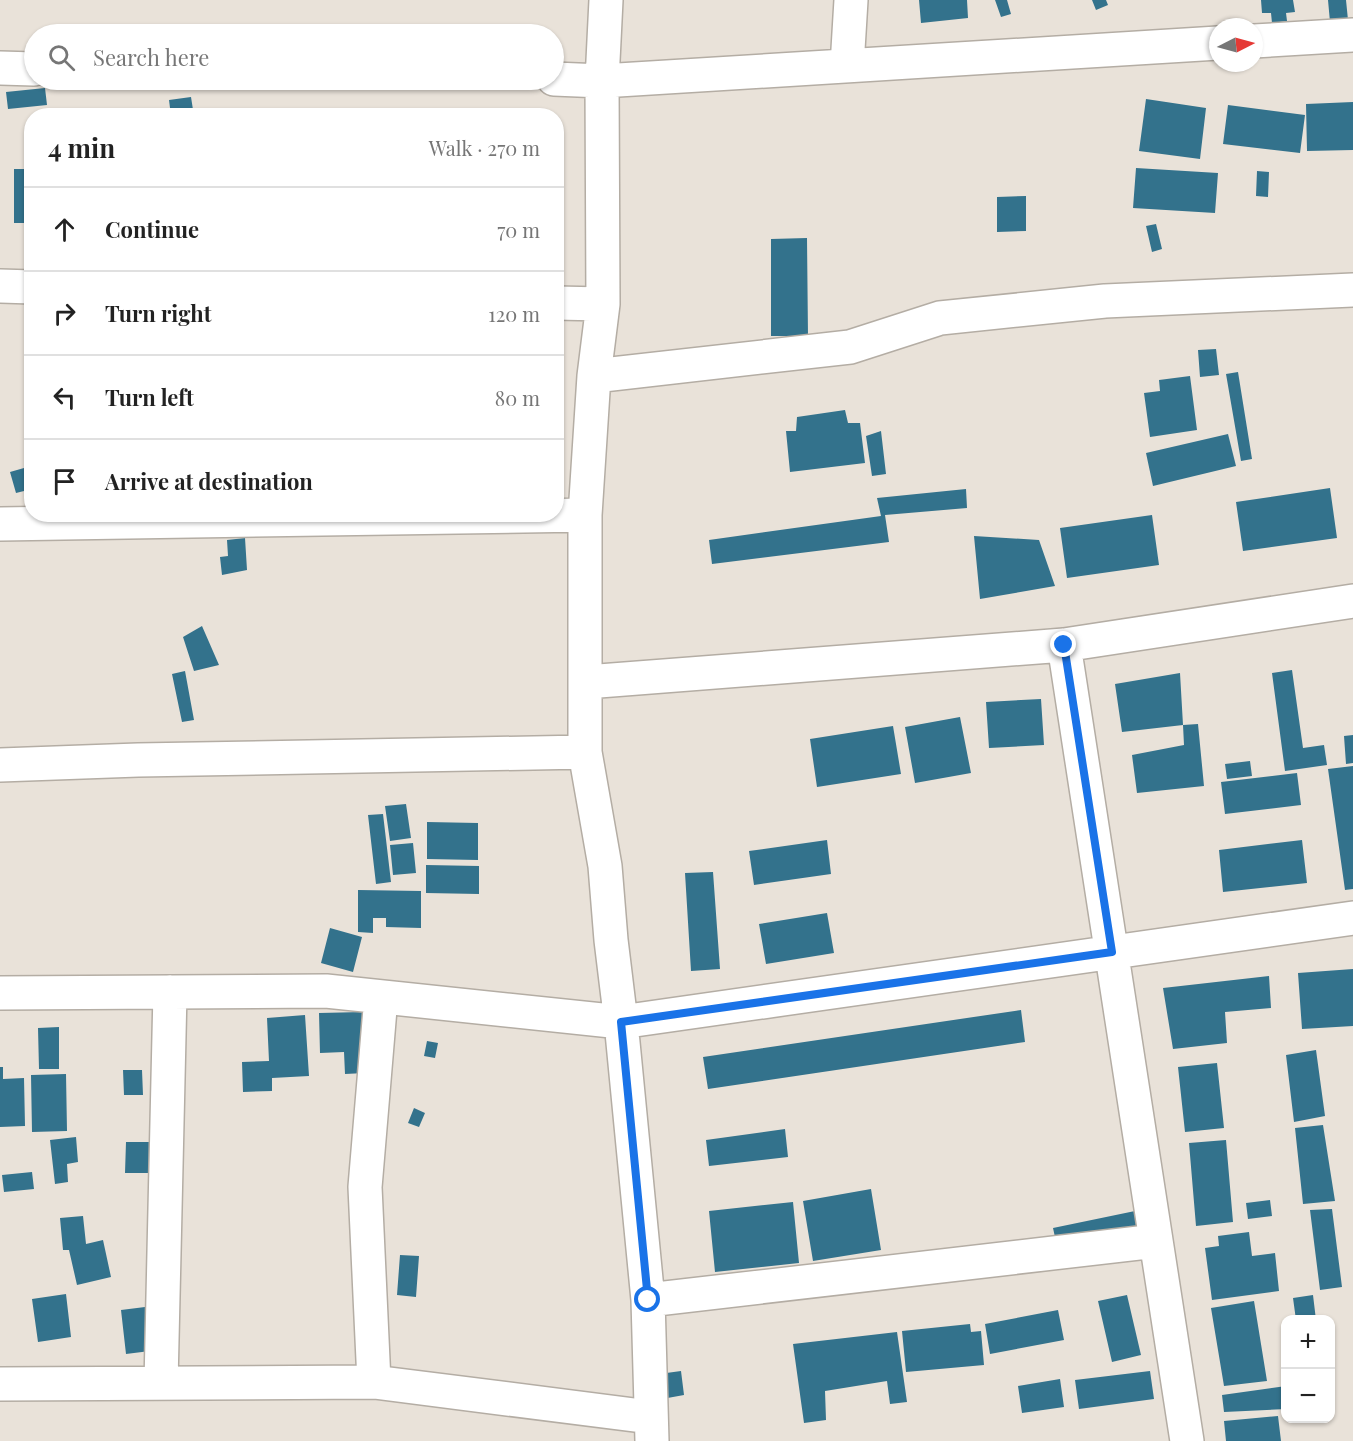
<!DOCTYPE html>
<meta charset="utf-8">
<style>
:root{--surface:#fff;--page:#f6f6f6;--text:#222;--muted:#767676;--line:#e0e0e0}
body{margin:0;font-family:"Playfair Display",serif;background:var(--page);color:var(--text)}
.controls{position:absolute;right:18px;bottom:18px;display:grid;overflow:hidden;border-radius:12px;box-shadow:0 2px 4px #0004}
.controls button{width:54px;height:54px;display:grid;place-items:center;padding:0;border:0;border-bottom:2px solid var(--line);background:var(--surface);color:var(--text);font:30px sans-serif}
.compass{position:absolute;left:1209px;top:18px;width:54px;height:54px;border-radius:50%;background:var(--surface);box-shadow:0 2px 4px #0004;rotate:84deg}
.stop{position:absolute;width:18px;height:18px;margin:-14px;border:4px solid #1a73e8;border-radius:50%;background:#fff}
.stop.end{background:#1a73e8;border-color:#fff;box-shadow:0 2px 6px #0008}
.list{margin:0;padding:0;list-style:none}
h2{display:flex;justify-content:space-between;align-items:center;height:78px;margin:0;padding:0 24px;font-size:26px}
h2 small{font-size:20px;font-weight:400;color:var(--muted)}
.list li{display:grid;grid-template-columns:39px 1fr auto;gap:18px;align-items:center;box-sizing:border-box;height:84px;padding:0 24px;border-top:2px solid var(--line)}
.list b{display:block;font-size:22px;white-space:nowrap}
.list em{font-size:20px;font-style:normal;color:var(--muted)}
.icon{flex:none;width:33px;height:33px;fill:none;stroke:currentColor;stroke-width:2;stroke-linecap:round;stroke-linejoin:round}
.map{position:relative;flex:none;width:1353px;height:1441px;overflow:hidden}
.search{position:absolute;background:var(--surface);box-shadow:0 2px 4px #0004;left:24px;top:24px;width:540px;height:66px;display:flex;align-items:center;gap:15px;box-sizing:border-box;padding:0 21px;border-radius:33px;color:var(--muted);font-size:22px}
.panel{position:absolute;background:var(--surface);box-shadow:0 2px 4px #0004;left:24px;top:108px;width:540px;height:414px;border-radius:24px}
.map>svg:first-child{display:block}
.building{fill:#33728c}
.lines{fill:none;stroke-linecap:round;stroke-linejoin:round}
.minor-casing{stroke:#b4ada4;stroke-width:36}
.minor{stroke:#fff;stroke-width:33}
.route{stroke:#1a73e8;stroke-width:8}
</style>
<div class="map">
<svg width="1353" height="1441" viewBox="0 0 1353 1441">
<rect width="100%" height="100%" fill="#e9e2d9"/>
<!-- building -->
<path class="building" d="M 919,0 L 967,0 L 968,18 L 921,23 Z
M 995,0 L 1007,0 L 1011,14 L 1001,17 Z
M 1092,0 L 1106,0 L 1108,5 L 1096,10 Z
M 1261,0 L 1293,0 L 1295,12 L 1286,13 L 1287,21 L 1272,23 L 1271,13 L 1262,13 Z
M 1328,0 L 1346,0 L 1348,20 L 1330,22 Z
M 45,88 L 47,105 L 8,109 L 6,92 Z
M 191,97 L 194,116 L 171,116 L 169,100 Z
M 1146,99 L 1206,108 L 1200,159 L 1139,151 Z
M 1353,102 L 1353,150 L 1307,151 L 1306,104 Z
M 1228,105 L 1305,115 L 1300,153 L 1223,144 Z
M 282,110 L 313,110 L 313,116 L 282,116 Z
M 1136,168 L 1218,173 L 1215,213 L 1133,208 Z
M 14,169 L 32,169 L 32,223 L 14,223 Z
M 1257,171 L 1269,172 L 1268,197 L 1256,196 Z
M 1026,196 L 1026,231 L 997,232 L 997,197 Z
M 1156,224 L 1162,249 L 1152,252 L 1146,226 Z
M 807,238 L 808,336 L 771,336 L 771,239 Z
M 1216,349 L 1219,375 L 1200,377 L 1198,350 Z
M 1238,372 L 1252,459 L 1241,461 L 1226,374 Z
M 1190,376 L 1197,430 L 1150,437 L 1144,393 L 1160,391 L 1159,380 Z
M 845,410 L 848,423 L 860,423 L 865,463 L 790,472 L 786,431 L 796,431 L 797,417 Z
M 881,431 L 886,474 L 872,476 L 866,436 Z
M 1228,434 L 1236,466 L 1153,486 L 1146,453 Z
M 31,466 L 32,489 L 16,493 L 10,472 Z
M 1330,488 L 1337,538 L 1243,551 L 1236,502 Z
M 966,489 L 967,508 L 885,515 L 889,542 L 712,564 L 709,540 L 881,516 L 877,498 Z
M 1152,515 L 1159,565 L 1067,578 L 1060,528 Z
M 974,536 L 1039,540 L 1055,586 L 980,599 Z
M 245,538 L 247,570 L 222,575 L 220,557 L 228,556 L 227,540 Z
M 202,626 L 219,665 L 194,671 L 183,637 Z
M 1292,670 L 1303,748 L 1324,745 L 1327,765 L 1285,771 L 1272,673 Z
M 185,671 L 194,720 L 182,722 L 172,674 Z
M 1180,673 L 1183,725 L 1122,732 L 1115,684 Z
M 1041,699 L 1044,745 L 989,748 L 986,702 Z
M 960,717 L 971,773 L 915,783 L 905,727 Z
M 1198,724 L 1204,786 L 1137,793 L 1132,755 L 1184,745 L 1183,725 Z
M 893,726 L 901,774 L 817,787 L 810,739 Z
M 1353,735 L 1353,763 L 1346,764 L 1344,736 Z
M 1250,761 L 1252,776 L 1227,779 L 1225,764 Z
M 1353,766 L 1353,889 L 1345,890 L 1328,769 Z
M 1297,773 L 1301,805 L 1225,814 L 1221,782 Z
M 406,804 L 411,838 L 390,841 L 385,806 Z
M 383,814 L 391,882 L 376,884 L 368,815 Z
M 427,822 L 478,823 L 478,860 L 427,859 Z
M 827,840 L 831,874 L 754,885 L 749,851 Z
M 1302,840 L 1307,883 L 1223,892 L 1219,850 Z
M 413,843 L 416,873 L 393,875 L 390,845 Z
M 426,865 L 479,866 L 479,894 L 426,893 Z
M 713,872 L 720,969 L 691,971 L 685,873 Z
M 358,890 L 421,891 L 421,928 L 386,927 L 386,918 L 373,918 L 373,933 L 358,932 Z
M 827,913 L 834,953 L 766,964 L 759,924 Z
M 330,928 L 362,937 L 353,972 L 321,963 Z
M 1353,969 L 1353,1026 L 1302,1029 L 1298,973 Z
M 1269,976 L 1271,1008 L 1225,1012 L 1227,1043 L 1173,1049 L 1163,988 Z
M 1021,1010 L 1025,1042 L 708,1089 L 703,1057 Z
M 363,1012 L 365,1073 L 345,1074 L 344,1052 L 320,1053 L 319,1013 Z
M 305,1015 L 309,1076 L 272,1078 L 272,1091 L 243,1092 L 242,1062 L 269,1061 L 267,1018 Z
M 59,1027 L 59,1069 L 39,1069 L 38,1028 Z
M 427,1041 L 438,1043 L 435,1058 L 424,1056 Z
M 1316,1050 L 1325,1116 L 1294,1122 L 1286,1055 Z
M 1217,1063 L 1224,1128 L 1185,1132 L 1178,1067 Z
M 0,1067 L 3,1067 L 3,1079 L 24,1078 L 25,1126 L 0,1127 Z
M 123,1070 L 142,1070 L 143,1095 L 124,1095 Z
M 66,1074 L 67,1131 L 32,1132 L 31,1075 Z
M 414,1108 L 425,1113 L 419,1127 L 408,1123 Z
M 1323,1125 L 1335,1201 L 1303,1204 L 1295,1128 Z
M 785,1129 L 788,1157 L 709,1166 L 706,1140 Z
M 76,1137 L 78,1162 L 67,1164 L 68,1182 L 55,1184 L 50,1140 Z
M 1226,1140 L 1233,1222 L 1196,1226 L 1189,1143 Z
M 126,1142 L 151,1142 L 151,1173 L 125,1173 Z
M 32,1172 L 34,1189 L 4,1192 L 2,1175 Z
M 871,1189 L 881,1250 L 813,1261 L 803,1201 Z
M 1270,1200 L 1272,1216 L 1248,1219 L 1246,1203 Z
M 793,1202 L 799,1263 L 715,1272 L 709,1211 Z
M 1332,1209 L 1342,1287 L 1320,1290 L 1310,1210 Z
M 1135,1211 L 1140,1234 L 1058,1251 L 1053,1228 Z
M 83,1216 L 86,1244 L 103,1240 L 111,1277 L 77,1285 L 69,1250 L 63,1250 L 60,1218 Z
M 1249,1232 L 1252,1256 L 1275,1253 L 1279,1291 L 1212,1300 L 1205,1248 L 1219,1246 L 1218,1236 Z
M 400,1255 L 419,1256 L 416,1297 L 397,1295 Z
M 66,1294 L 71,1337 L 38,1342 L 32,1299 Z
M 1127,1295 L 1141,1355 L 1112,1362 L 1098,1301 Z
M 1313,1295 L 1316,1320 L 1296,1320 L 1293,1298 Z
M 1254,1301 L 1267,1381 L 1224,1386 L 1211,1308 Z
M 153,1306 L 158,1350 L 126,1354 L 121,1310 Z
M 1058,1310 L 1064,1340 L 990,1354 L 985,1324 Z
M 970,1324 L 971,1332 L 981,1331 L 984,1365 L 906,1372 L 902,1331 Z
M 897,1332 L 907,1402 L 890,1404 L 887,1381 L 825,1391 L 826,1420 L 804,1423 L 793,1344 Z
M 681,1371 L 684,1395 L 662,1399 L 659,1374 Z
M 1150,1371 L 1154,1399 L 1079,1409 L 1075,1380 Z
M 1060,1379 L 1064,1407 L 1022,1413 L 1018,1386 Z
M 1286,1386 L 1286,1409 L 1224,1412 L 1222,1395 Z
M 1278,1416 L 1281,1441 L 1226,1441 L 1224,1421 Z"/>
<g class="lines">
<defs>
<path id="minor" d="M 606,0 L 602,81 L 603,304 L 594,376 L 585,515 L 585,752 L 605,866 L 611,940 L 621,1022 L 648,1300 L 652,1441
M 1254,41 L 1353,35
M 847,66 L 851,0
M 0,68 L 34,69
M 554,79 L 602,81 L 1218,43
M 0,286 L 32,287
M 556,303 L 603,304
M 594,376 L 850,347 L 940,318 L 1105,301 L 1353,290
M 0,524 L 585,515
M 1064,645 L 1187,1441
M 586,682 L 1064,645 L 1353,601
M 0,765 L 138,760 L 585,752
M 0,993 L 326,991 L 621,1022 L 1353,918
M 648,1300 L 1156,1241
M 374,1382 L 365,1187 L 381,997
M 161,1383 L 170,992
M 0,1384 L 374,1382 L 650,1417"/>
</defs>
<!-- minor casing -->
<use href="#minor" class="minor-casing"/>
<!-- minor -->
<use href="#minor" class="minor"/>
</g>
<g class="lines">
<!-- route -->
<path class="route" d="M 648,1300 L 621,1022 L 1112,952 L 1064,645"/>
</g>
</svg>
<div class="controls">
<button>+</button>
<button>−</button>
</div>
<svg class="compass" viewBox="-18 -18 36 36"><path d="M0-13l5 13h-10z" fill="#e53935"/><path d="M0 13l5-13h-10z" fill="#767676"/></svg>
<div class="stop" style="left:648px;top:1300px"></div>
<div class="stop end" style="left:1064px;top:645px"></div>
<div class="search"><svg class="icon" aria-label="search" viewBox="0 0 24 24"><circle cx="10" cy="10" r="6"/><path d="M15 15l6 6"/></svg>Search here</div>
<section class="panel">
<h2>4 min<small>Walk · 270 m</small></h2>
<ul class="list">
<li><svg class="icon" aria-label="ahead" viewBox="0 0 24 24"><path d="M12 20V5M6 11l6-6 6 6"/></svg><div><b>Continue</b></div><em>70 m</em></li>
<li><svg class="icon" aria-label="right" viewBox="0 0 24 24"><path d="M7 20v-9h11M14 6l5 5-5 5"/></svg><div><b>Turn right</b></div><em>120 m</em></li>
<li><svg class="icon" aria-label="left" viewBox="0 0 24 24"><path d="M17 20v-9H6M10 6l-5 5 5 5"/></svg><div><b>Turn left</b></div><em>80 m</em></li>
<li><svg class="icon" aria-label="arrive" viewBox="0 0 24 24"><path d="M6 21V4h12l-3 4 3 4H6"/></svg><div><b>Arrive at destination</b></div></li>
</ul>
</section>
</div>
